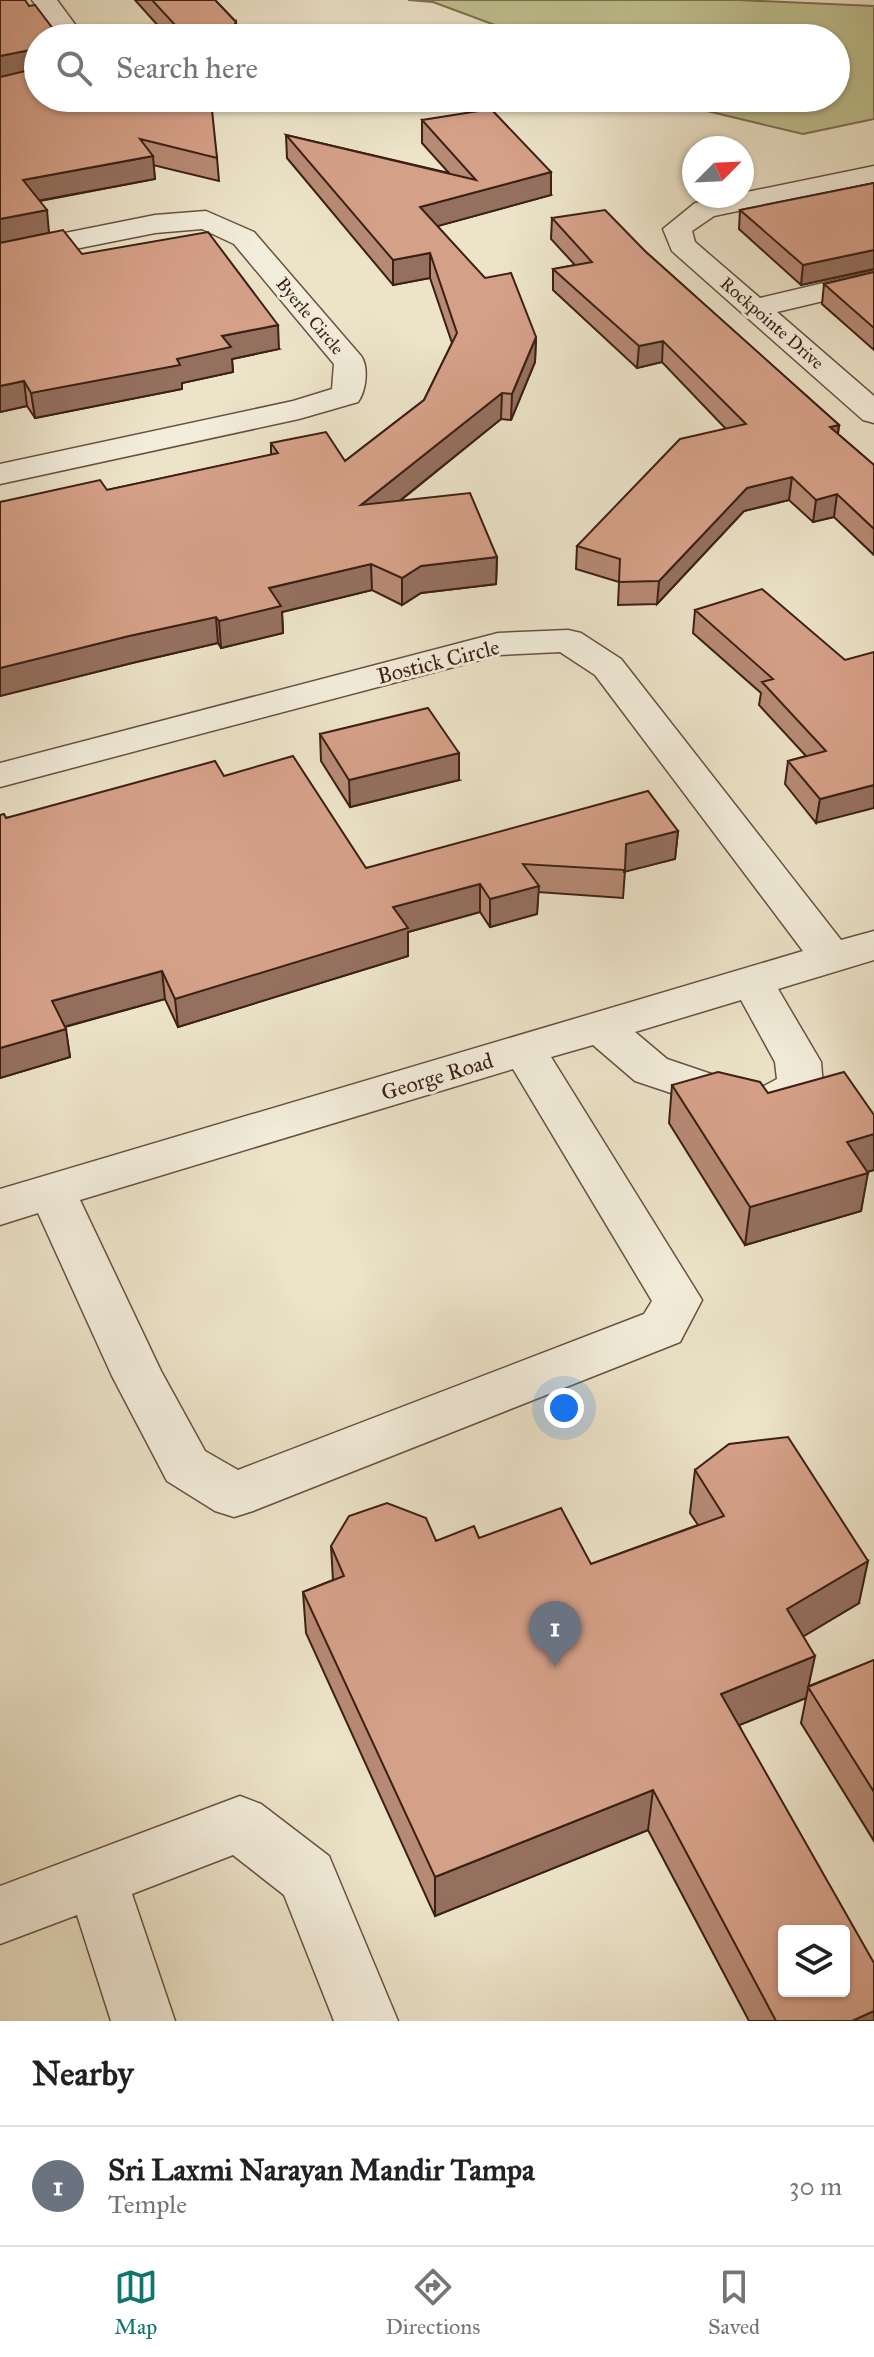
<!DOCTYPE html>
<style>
:root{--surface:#fff;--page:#f2f2f2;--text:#202124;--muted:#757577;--line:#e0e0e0;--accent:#0f766e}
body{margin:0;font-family:"IM FELL Great Primer",serif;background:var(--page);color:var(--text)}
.controls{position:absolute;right:24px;bottom:24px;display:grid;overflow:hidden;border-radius:8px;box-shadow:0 2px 6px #0004}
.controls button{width:72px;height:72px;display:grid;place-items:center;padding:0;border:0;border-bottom:2px solid var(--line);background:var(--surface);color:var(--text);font:40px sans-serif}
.compass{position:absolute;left:682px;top:136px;width:72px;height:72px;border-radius:50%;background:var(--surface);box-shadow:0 2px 6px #0004;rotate:66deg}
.you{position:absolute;left:564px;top:1408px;width:28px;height:28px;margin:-20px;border:6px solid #fff;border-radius:50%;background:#1a73e8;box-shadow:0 0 0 12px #1a73e833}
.badge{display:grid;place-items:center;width:52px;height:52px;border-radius:50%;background:var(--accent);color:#fff;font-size:26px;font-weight:700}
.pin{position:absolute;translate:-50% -66px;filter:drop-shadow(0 2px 4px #0008)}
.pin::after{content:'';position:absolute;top:42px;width:28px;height:24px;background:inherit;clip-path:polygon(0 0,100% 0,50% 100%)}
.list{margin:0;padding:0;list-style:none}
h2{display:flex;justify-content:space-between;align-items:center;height:104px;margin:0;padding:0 32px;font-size:34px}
h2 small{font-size:26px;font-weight:400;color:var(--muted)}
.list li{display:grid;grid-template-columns:52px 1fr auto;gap:24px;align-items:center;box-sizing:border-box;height:120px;padding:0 32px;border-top:2px solid var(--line)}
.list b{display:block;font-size:30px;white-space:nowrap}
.list p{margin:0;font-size:26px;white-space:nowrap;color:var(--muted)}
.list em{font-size:26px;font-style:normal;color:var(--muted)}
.icon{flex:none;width:44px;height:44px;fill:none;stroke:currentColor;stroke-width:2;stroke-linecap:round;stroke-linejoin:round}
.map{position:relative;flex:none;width:874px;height:2021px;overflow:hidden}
.search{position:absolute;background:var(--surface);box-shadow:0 2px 6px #0004;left:24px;right:24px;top:24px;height:88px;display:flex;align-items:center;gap:20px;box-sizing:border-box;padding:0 28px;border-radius:44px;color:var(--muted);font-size:30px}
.sheet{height:224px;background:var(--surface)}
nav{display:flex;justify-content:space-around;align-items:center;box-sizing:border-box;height:112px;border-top:2px solid var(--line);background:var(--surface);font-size:22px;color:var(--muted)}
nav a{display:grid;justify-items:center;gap:4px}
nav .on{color:var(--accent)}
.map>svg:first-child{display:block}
.green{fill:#c0c190;stroke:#7e7052;stroke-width:2}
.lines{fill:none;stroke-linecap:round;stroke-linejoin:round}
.minor-casing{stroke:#685142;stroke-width:3}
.minor{fill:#f3eddb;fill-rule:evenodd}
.wall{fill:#b78a75;stroke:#3c2015;stroke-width:2}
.shaded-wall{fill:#95705f;stroke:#3c2015;stroke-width:2}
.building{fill:#d5a088;stroke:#3c2015;stroke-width:2;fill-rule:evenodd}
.labels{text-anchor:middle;stroke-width:6;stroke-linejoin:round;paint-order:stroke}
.far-street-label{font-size:18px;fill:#3c2015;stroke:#f3eddb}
.street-label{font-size:22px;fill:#3c2015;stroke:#f3eddb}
</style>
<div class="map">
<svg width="874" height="2021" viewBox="0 0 874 2021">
<rect width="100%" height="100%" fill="#ece3c8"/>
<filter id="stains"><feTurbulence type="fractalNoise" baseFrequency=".0025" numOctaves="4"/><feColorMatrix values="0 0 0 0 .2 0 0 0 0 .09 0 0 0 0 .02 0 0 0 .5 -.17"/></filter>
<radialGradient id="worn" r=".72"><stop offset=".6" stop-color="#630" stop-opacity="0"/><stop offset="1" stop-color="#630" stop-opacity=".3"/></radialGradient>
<!-- green -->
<path class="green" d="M 408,0 L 738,0 L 874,6 L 874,119 L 803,134 L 653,98 L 836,98 L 836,38 L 530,38 L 433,2 Z"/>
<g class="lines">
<defs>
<path id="minor" d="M 32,0 L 57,0 L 85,38 L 60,38 Z
M 874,166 L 874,182 L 714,216 L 692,231 L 695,242 L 760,298 L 874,271 L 874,289 L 777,312 L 874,396 L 874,423 L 863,420 L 672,251 L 663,229 L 695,203 L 742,196 L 742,193 Z
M 206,211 L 254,232 L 361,356 C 369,367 366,391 358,402 L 299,419 L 0,484 L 0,464 L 293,401 L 332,389 L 334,364 L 234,244 L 202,229 L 155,233 L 0,264 L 0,246 L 155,215 Z
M 568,630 L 581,633 L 621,659 L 841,940 L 874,931 L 874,960 L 778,989 L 821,1062 L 823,1086 L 816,1097 L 786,1114 L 770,1119 L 725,1111 L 635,1081 L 593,1045 L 551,1057 L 702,1300 L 680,1342 L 253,1511 L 234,1517 L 215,1511 L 167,1481 L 112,1376 L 38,1213 L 0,1225 L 0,1189 L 803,951 L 595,675 L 560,652 L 499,655 L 0,787 L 0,763 L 498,633 ZM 741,1000 L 775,1062 L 777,1079 L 764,1086 L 729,1080 L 667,1059 L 635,1032 ZM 513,1069 L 652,1301 L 644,1314 L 238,1470 L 205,1451 L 161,1371 L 80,1200 Z
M 240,1796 L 261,1804 L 329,1856 L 398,2021 L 334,2021 L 284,1895 L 233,1855 L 132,1894 L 175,2021 L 111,2021 L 77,1915 L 0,1944 L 0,1886 Z"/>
</defs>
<!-- minor casing -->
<use href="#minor" class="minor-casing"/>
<!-- minor -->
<use href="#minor" class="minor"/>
</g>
<!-- wall -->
<path class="wall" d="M 135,0 L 215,0 L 236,22 L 237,38 L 169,38 Z
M 29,6 L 60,38 L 38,98 L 207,99 L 217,158 L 219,181 L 153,165 L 155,179 L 40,201 L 49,233 L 82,254 L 279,349 L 232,359 L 233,372 L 182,383 L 182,389 L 35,418 L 27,406 L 0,412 Z
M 422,120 L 551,195 L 437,226 L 536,337 L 535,362 L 511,420 L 501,419 L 400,501 L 497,557 L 496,584 L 421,593 L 402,605 L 372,590 L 282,612 L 283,633 L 221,648 L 218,643 L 132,663 L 0,696 L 0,502 L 107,490 L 271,455 L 271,443 L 345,461 L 424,400 L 452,343 L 430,278 L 393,285 L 287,158 L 286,135 L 449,173 L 422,143 Z
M 874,183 L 874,269 L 801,285 L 739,229 L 740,210 Z
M 552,218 L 646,252 L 839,425 L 838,434 L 874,465 L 874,555 L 834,517 L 813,522 L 789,500 L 744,511 L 657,604 L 618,605 L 619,582 L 576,569 L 577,546 L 726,429 L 662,362 L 637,368 L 553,290 L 553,269 L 575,265 L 551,239 Z
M 874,272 L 874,350 L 822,304 L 824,284 Z
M 695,610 L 845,660 L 816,823 L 785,784 L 788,761 L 806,756 L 759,705 L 761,693 L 693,633 Z
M 320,734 L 459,780 L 350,807 L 321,761 Z
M 224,776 L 366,868 L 678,831 L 675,859 L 625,871 L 623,898 L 538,892 L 537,914 L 490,927 L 480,912 L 408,932 L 408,956 L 178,1027 L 165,999 L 65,1027 L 70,1057 L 0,1078 L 0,815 L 6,818 Z
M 672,1085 L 768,1093 L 874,1170 L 867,1172 L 861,1211 L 745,1245 L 669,1123 Z
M 695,1470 L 859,1603 L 803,1636 L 809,1686 L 874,1660 L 874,1841 L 801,1723 L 806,1698 L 739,1725 L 874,2021 L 749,2021 L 648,1830 L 435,1916 L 306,1633 L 303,1592 L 333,1580 L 331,1546 L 479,1538 L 591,1564 L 698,1525 L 690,1513 Z"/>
<!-- shaded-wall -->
<path class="shaded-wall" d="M 236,22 L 237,38 L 227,38 Z
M 35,49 L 37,71 L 0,79 L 0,56 Z
M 153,156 L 155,179 L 26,203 L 23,180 Z
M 551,172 L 551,195 L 420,231 L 420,207 Z
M 47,210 L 49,233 L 0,243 L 0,219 Z
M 874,250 L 874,269 L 801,285 L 803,265 Z
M 430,253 L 430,278 L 393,285 L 393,260 Z
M 278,325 L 279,349 L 232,359 L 233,372 L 182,383 L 182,389 L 35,418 L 31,393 L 177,359 L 222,336 Z
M 536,337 L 535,362 L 511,420 L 512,394 Z
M 663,341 L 662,362 L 637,368 L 639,346 Z
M 24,381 L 27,406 L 0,412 L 0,386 Z
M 502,393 L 501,419 L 362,531 L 361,505 Z
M 839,425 L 836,447 L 830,427 Z
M 792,477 L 789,500 L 744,511 L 657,604 L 659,581 L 747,488 Z
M 837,494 L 834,517 L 813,522 L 816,500 Z
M 497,557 L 496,584 L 421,593 L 402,605 L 402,578 L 421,566 Z
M 371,564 L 372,590 L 282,612 L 283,633 L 221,648 L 219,621 L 269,588 Z
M 216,617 L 218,643 L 132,663 L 0,696 L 0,668 L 129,636 Z
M 459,753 L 459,780 L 350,807 L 349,780 Z
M 874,785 L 874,808 L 816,823 L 820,799 Z
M 678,831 L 675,859 L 624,872 L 626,844 Z
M 480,884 L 480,912 L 408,932 L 408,956 L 178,1027 L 175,999 L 393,907 Z
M 539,886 L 537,914 L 490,927 L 490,899 Z
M 162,971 L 165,999 L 56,1029 L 52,1001 Z
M 66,1029 L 70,1057 L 0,1078 L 0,1048 Z
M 874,1134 L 874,1170 L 840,1180 L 847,1142 Z
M 868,1173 L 861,1211 L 745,1245 L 750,1207 Z
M 868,1561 L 859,1603 L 779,1651 L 787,1609 Z
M 815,1656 L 806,1698 L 715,1735 L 721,1694 Z
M 653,1790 L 648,1830 L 435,1916 L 435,1877 Z
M 874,2011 L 874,2021 L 852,2021 Z"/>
<!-- building -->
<path class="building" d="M 0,0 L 25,0 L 29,6 L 35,5 L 60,38 L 38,38 L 38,52 L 35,49 L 0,56 Z
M 152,0 L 215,0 L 236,22 L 227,38 L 187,38 Z
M 38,68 L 38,98 L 205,98 L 211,101 L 217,158 L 140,139 L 153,156 L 23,180 L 47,210 L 0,219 L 0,77 Z
M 491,109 L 551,172 L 420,207 L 485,278 L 511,273 L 536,337 L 512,394 L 502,393 L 361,505 L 470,493 L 497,557 L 421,566 L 402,578 L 371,564 L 269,588 L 281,606 L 219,621 L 216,617 L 129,636 L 0,668 L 0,502 L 100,480 L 107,490 L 278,453 L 271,443 L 326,432 L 345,461 L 424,400 L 457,333 L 430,253 L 393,260 L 286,135 L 476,180 L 422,120 Z
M 874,183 L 874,250 L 803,265 L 740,210 Z
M 605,210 L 646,252 L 839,425 L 830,427 L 874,465 L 874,529 L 837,494 L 816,500 L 792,477 L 747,488 L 659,581 L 619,582 L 620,559 L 577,546 L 680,439 L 746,424 L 663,341 L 639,346 L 553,269 L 592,262 L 552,218 Z
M 63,230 L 82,254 L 208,232 L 278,325 L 222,336 L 231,347 L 177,359 L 180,365 L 31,393 L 24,381 L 0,386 L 0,243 Z
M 874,272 L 874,328 L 824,284 Z
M 762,589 L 845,660 L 874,652 L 874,785 L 820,799 L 788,761 L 826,751 L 762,682 L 773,679 L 695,610 Z
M 428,708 L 459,753 L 349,780 L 320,734 Z
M 293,756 L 366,868 L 648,791 L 678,831 L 626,844 L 625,870 L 523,864 L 539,886 L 490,899 L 480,884 L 393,907 L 408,928 L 175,999 L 162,971 L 52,1001 L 66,1029 L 0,1048 L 0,815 L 4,814 L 6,818 L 215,761 L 224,776 Z
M 718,1072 L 760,1082 L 768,1093 L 844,1072 L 874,1115 L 874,1134 L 847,1142 L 868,1173 L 750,1207 L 672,1085 Z
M 788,1437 L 868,1561 L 787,1609 L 815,1656 L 721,1694 L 874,1963 L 874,2011 L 852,2021 L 776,2021 L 653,1790 L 435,1877 L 303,1592 L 344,1576 L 331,1546 L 349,1516 L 387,1503 L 426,1518 L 436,1541 L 474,1526 L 479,1538 L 561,1508 L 591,1564 L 724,1516 L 695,1470 L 729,1444 ZM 784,1931 L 844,1931 L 844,1991 L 784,1991 Z
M 874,1660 L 874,1792 L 808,1687 Z"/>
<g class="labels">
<!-- far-street labels -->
<g class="far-street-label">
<text transform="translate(310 316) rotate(50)" y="6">Byerle Circle</text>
<text transform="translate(772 323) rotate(41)" y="6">Rockpointe Drive</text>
</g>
<!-- street labels -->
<g class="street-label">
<text transform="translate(438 661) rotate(-14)" y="8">Bostick Circle</text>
<text transform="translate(437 1076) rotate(-17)" y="8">George Road</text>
</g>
</g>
<rect width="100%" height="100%" filter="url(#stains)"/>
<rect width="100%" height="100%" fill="url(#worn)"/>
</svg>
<div class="controls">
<button><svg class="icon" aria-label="layers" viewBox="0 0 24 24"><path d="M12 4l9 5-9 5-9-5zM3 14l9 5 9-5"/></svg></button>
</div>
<svg class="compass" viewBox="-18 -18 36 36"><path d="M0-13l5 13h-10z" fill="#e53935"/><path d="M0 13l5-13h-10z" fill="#757577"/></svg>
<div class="you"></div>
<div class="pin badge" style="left:555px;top:1667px;background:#6b7280">1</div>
<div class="search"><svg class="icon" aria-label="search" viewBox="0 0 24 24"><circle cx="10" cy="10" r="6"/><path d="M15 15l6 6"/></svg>Search here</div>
</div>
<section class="sheet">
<h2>Nearby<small></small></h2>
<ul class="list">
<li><span class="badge" style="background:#6b7280">1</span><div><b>Sri Laxmi Narayan Mandir Tampa</b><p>Temple</p></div><em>30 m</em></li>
</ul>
</section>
<nav>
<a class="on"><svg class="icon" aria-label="map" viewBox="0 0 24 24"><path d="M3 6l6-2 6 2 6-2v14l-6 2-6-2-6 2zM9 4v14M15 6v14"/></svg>Map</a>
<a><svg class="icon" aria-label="directions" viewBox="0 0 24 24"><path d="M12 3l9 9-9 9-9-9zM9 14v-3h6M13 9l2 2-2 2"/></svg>Directions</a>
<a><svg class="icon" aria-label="saved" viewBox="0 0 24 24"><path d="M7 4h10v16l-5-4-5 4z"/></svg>Saved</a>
</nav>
